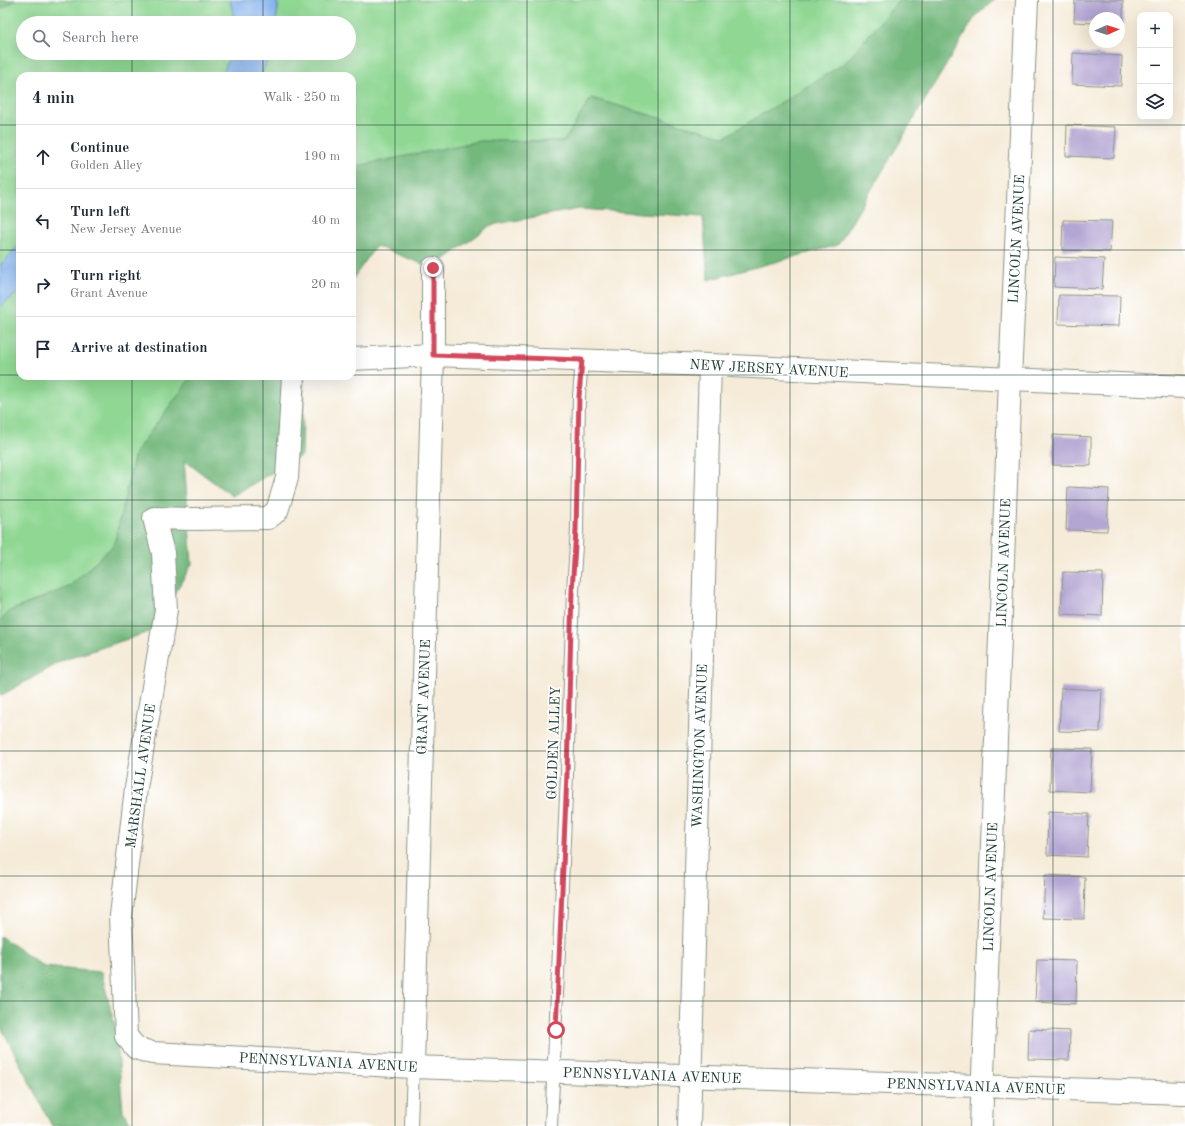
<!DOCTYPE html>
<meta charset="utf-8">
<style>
:root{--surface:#fff;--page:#f6f6f7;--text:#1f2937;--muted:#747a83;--line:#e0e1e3}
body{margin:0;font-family:"Old Standard TT",serif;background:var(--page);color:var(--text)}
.controls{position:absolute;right:12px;top:12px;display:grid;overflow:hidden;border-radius:8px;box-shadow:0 4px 16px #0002}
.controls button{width:36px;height:36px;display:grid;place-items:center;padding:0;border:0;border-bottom:1px solid var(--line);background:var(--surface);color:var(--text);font:20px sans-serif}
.compass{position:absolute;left:1089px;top:12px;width:36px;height:36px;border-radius:50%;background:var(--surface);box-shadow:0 4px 16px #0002;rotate:87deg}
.stop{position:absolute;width:12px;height:12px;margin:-9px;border:3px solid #d1495b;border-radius:50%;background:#fff}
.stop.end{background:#d1495b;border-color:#fff;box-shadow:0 1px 4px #0008}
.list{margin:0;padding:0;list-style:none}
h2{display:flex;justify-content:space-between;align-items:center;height:52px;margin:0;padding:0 16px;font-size:17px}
h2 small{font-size:13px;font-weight:400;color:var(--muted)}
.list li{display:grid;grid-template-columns:26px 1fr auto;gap:12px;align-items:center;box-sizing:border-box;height:64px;padding:0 16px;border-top:1px solid var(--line)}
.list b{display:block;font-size:15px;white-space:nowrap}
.list p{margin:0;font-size:13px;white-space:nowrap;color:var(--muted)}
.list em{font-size:13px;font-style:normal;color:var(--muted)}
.icon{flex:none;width:22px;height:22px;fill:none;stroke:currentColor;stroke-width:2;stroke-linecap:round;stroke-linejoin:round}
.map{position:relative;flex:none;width:1185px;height:1126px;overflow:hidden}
.search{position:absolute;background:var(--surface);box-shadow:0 4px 16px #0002;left:16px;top:16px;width:340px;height:44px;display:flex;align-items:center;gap:10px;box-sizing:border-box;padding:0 14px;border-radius:22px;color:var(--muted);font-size:15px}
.panel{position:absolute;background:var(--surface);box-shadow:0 4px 16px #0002;left:16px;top:72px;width:340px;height:308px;border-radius:12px}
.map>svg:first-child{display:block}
.green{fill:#8fd793;stroke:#578a64}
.forest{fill:#73b87d;stroke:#497a58}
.water{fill:#84b3ee;stroke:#527891}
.building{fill:#b4a6d3}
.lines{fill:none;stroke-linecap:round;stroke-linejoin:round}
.lane-casing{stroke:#8a9486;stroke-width:14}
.street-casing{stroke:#8a9486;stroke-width:24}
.lane{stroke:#fff;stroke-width:12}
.street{stroke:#fff;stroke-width:22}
.route{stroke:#d1495b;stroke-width:5}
.grid{fill:none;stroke:#1f3d34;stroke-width:1;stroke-opacity:0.55}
.labels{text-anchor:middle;stroke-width:3.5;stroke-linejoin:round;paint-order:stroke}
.street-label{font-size:14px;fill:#1f3d34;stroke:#fff}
</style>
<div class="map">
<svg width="1185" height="1126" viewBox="0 0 1185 1126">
<rect width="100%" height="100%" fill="#fff"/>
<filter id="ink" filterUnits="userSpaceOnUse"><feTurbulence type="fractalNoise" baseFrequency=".025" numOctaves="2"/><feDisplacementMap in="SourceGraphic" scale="8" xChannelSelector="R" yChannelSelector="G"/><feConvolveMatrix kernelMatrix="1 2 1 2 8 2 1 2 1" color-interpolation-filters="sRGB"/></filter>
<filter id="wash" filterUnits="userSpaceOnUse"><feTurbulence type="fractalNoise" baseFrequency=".012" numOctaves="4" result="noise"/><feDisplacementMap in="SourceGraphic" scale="16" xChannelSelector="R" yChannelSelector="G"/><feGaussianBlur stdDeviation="0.9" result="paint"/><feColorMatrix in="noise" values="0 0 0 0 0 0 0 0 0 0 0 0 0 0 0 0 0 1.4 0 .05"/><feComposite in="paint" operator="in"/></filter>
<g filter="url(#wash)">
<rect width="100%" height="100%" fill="#f5ebd8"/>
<!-- green -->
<path class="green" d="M 15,0 L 230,0 L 235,23 L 23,23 L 23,53 L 231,53 L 222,76 L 20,76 L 20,244 L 0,266 L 0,10 Z
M 277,0 L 635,0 L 647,4 L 655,0 L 899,0 L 846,63 L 725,137 L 591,98 L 565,141 L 528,140 L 384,161 L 352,167 L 352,76 L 261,76 L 270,53 L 349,53 L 349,23 L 276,23 L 278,8 Z
M 20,291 L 20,376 L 192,376 L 135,453 L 114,545 L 69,587 L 10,611 L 0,621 L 0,307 Z"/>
<!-- forest -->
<path class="forest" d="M 0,0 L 15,0 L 0,10 Z
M 899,0 L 994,0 L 975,17 L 838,245 L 708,280 L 703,217 L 579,209 L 491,225 L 433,268 L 376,246 L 352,280 L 352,167 L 480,141 L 564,141 L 591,98 L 725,137 L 845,63 Z
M 192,376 L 304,376 L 302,455 L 232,496 L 184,460 L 192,564 L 152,631 L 64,660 L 0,696 L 0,621 L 10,611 L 69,587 L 114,545 L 135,453 Z
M 0,936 L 44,967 L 101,972 L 116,1029 L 123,1111 L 133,1126 L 52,1126 L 0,1025 Z"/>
<!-- water -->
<path class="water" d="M 230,0 L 277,0 L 278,8 L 276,23 L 235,23 Z
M 231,53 L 270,53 L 261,76 L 222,76 Z
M 20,244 L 20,291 L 0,307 L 0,266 Z"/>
<g id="blocks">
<!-- building -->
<path class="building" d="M 1075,0 L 1123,0 L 1123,24 L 1119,24 L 1119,18 L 1095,18 L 1095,23 L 1074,22 Z
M 1073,53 L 1122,56 L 1121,86 L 1072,84 Z
M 1067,125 L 1116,127 L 1114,158 L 1066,156 Z
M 1063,220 L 1112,221 L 1110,252 L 1062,250 Z
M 1055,257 L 1104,259 L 1102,289 L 1054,287 Z
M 1059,295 L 1120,296 L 1119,326 L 1058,324 Z
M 1053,435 L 1091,437 L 1091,466 L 1053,465 Z
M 1068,487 L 1109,489 L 1107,531 L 1066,530 Z
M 1063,572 L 1103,573 L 1102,616 L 1061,614 Z
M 1061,688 L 1102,690 L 1100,732 L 1059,731 Z
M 1051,748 L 1092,749 L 1090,792 L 1050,790 Z
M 1048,812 L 1089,814 L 1087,857 L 1047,855 Z
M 1045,875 L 1085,877 L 1084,919 L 1043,918 Z
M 1037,960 L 1077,961 L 1076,1004 L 1035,1002 Z
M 1029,1029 L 1070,1031 L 1069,1060 L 1028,1059 Z"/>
</g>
</g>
<g filter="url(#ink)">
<use href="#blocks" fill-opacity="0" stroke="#8a9486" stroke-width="1"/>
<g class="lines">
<defs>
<path id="lane" d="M 411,1126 L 413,1067
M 551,1126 L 567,774 L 573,591 L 577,530 L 579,396 L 582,360"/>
<path id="street" d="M 352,359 L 433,355 L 710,365 L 1185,387
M 293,376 L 287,478 L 277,511 L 268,518 L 192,519 L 154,518 L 163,553 L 166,610 L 136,788 L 121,916 L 126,1036 L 136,1048 L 152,1053 L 413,1067 L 1185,1093
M 413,1067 L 433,355 L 433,268
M 689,1126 L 710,365
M 981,1126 L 1010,380 L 1027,0"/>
</defs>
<!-- lane casing -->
<use href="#lane" class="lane-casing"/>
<!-- street casing -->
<use href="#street" class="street-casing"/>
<!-- lane -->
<use href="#lane" class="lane"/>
<!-- street -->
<use href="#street" class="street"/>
</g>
</g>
<g class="lines" filter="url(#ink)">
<!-- route -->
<path class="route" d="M 433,268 L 433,355 L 582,360 L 579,396 L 576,530 L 572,591 L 567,774 L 556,1030"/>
</g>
<!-- grid -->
<path class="grid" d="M 132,0 L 132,23M 263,0 L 263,23M 395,0 L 395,1126M 527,0 L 527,1126M 658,0 L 658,1126M 790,0 L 790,1126M 922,0 L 922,1126M 1053,0 L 1053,1126M 132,53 L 132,76M 263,53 L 263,76M 0,125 L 20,125M 352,125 L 1185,125M 0,250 L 20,250M 352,250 L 1185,250M 0,375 L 20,375M 352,375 L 1185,375M 132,376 L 132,1126M 263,376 L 263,1126M 0,500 L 1185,500M 0,626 L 1185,626M 0,751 L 1185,751M 0,876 L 1185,876M 0,1001 L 1185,1001"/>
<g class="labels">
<!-- street labels -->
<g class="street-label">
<text transform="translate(1016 239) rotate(-87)" y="5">LINCOLN AVENUE</text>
<text transform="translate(769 368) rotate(3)" y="5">NEW JERSEY AVENUE</text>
<text transform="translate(1003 563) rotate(-88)" y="5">LINCOLN AVENUE</text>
<text transform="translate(423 697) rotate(-88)" y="5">GRANT AVENUE</text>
<text transform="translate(553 743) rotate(-88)" y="5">GOLDEN ALLEY</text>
<text transform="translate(699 746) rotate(-88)" y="5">WASHINGTON AVENUE</text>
<text transform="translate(140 776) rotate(-82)" y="5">MARSHALL AVENUE</text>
<text transform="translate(990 887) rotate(-88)" y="5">LINCOLN AVENUE</text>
<text transform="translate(328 1062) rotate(3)" y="5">PENNSYLVANIA AVENUE</text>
<text transform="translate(652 1075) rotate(2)" y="5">PENNSYLVANIA AVENUE</text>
<text transform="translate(976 1086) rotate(2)" y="5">PENNSYLVANIA AVENUE</text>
</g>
</g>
</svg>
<div class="controls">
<button>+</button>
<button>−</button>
<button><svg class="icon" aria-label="layers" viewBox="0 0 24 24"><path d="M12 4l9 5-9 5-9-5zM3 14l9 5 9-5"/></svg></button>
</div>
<svg class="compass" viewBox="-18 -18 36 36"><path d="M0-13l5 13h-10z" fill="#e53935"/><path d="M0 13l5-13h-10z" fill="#747a83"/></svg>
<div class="stop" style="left:556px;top:1030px"></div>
<div class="stop end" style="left:433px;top:268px"></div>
<div class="search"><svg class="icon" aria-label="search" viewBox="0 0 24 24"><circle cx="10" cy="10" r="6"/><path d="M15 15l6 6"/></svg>Search here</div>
<section class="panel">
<h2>4 min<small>Walk · 250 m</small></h2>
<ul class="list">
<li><svg class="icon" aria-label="ahead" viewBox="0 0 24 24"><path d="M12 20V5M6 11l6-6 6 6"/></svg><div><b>Continue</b><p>Golden Alley</p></div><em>190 m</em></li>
<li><svg class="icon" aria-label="left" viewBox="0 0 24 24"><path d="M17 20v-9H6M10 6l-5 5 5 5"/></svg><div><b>Turn left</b><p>New Jersey Avenue</p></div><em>40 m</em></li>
<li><svg class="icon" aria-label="right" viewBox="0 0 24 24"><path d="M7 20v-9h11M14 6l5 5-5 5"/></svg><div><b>Turn right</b><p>Grant Avenue</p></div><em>20 m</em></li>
<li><svg class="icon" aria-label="arrive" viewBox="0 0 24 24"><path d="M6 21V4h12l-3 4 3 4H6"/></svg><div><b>Arrive at destination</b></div></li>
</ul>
</section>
</div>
